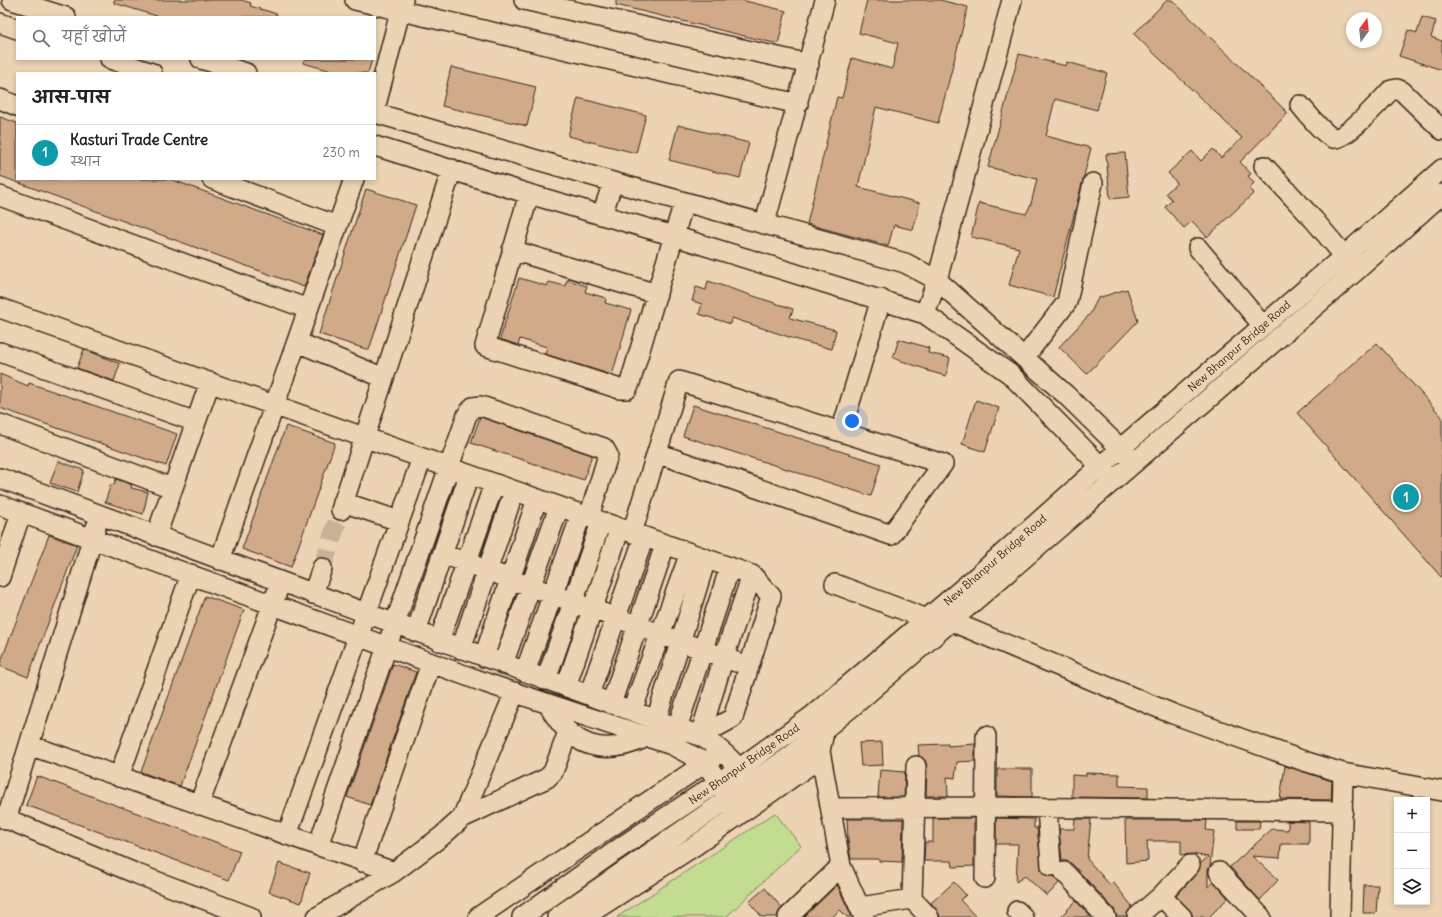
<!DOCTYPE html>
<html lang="hi">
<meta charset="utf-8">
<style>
:root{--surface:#fff;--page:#f2f2f2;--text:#222;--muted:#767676;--line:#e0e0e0;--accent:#d1495b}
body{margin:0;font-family:Delius,"Playpen Sans Deva",sans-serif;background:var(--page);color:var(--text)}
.controls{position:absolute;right:12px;bottom:12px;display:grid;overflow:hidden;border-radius:0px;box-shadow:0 2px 6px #0003}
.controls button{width:36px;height:36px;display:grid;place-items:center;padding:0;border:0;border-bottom:1px solid var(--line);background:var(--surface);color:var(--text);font:20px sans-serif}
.compass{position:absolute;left:1346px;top:12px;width:36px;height:36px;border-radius:50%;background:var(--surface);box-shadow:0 2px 6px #0003;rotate:15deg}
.you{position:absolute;left:852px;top:421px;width:14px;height:14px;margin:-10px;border:3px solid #fff;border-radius:50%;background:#1a73e8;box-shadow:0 0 0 6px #1a73e833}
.badge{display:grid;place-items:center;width:26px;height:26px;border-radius:50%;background:var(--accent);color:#fff;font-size:13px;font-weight:700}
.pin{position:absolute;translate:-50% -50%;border:2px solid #fff;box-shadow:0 1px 4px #0006}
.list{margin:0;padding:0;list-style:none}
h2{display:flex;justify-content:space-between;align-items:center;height:52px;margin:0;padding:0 16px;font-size:17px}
h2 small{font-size:13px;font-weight:400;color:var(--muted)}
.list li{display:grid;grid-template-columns:26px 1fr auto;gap:12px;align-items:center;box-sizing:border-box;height:56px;padding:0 16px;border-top:1px solid var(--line)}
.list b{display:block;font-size:15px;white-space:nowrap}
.list p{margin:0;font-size:13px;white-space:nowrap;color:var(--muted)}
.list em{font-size:13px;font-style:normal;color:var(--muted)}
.icon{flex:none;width:22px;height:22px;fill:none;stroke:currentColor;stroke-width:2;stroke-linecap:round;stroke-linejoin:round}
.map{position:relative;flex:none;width:1442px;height:917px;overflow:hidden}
.search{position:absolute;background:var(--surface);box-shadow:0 2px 6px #0003;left:16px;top:16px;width:360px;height:44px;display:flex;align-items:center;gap:10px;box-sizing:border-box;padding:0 14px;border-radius:0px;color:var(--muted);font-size:15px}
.panel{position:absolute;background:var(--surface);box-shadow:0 2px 6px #0003;left:16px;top:72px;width:360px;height:108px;border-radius:0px}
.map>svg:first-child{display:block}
.green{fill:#c2dc92;stroke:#7e8358}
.building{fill:#d1ab89;stroke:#3b2a1e}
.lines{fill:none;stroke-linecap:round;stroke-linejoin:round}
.minor-tunnel{stroke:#c8b195;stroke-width:19;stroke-dasharray:19 10;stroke-linecap:butt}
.minor-casing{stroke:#3b2a1e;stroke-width:22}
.minor{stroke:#ebd3b3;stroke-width:19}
.labels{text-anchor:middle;stroke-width:3;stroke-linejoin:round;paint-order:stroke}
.street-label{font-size:11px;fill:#3b2a1e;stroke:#ebd3b3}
</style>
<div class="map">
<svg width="1442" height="917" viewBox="0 0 1442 917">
<rect width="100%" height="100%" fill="#ebd3b3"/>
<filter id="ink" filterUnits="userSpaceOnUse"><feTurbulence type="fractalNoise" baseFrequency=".025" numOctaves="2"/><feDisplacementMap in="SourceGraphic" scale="8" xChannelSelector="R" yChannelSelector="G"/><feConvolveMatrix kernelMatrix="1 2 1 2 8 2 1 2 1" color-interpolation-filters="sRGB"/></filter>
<g filter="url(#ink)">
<!-- green -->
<path class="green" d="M 775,813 L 801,846 L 726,917 L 617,917 Z"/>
<!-- building -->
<path class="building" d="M 114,0 L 241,0 L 251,3 L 250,6 L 277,14 L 277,17 L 160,17 L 114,3 Z
M 616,0 L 741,0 L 786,11 L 778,44 L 616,5 Z
M 867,0 L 940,0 L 968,7 L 938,123 L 876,107 L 858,187 L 920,203 L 913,230 L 894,225 L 888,246 L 807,224 L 837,97 L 842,98 L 852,58 L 892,69 L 898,43 L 859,33 Z
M 1167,0 L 1172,0 L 1288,113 L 1240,162 L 1251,174 L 1248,176 L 1254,183 L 1249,188 L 1254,193 L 1207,237 L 1192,221 L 1184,228 L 1165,207 L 1172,200 L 1166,193 L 1177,183 L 1168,173 L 1192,151 L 1201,161 L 1213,149 L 1221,158 L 1242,138 L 1134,34 Z
M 1422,17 L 1436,21 L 1431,37 L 1442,41 L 1442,70 L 1399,56 L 1408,30 L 1417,33 Z
M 1019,54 L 1066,66 L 1067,62 L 1107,73 L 1097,110 L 1055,99 L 1046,136 L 1091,148 L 1053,297 L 1009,285 L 1019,248 L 971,237 L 979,203 L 1026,214 L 1031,204 L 1037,179 L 988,167 Z
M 304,59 L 372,59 L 368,73 L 339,73 L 303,63 Z
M 451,67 L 536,87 L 527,126 L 442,106 Z
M 578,98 L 646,115 L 636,153 L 568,136 Z
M 0,117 L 17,123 L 17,179 L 170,179 L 323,235 L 304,287 L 0,176 Z
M 678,125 L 749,143 L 740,178 L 669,160 Z
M 1125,153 L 1129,197 L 1110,199 L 1106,154 Z
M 366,189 L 416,205 L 369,350 L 319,334 Z
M 519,278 L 547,286 L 549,282 L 565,286 L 567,280 L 587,286 L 585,292 L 606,298 L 605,303 L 631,310 L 612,375 L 545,354 L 547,347 L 520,339 L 518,345 L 500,339 Z
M 708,281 L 793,309 L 790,318 L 836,330 L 832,349 L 801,341 L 732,318 L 731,324 L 699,314 L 702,304 L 692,301 L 696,287 L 706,290 Z
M 1127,289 L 1138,321 L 1087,374 L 1059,347 L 1090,314 L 1098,298 Z
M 899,339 L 929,348 L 928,353 L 950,358 L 946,376 L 928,371 L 928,370 L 893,358 Z
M 1377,343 L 1442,417 L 1442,578 L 1297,413 Z
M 84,349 L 120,364 L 114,381 L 77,368 Z
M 0,374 L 28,386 L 29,383 L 177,434 L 166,466 L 0,408 Z
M 976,400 L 999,408 L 985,452 L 962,444 Z
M 693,405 L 881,464 L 871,496 L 683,436 Z
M 480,417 L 592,455 L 584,480 L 471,443 Z
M 286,426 L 335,443 L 291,567 L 242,549 Z
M 58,461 L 84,470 L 77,492 L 50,483 Z
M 116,479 L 132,485 L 131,488 L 148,492 L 143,514 L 105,502 L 111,484 L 114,485 Z
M 49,535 L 77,545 L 28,677 L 0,666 L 0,664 Z
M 205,596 L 244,610 L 180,786 L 141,772 Z
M 393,664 L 416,672 L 370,805 L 347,797 Z
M 882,742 L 883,765 L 861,766 L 859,743 Z
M 948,744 L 948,746 L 975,744 L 975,761 L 957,762 L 955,778 L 947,777 L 948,796 L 926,796 L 927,766 L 925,760 L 919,756 L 918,745 Z
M 1285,766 L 1332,781 L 1331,800 L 1280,799 Z
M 997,769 L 1032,769 L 1032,797 L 997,796 Z
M 880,770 L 905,772 L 904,797 L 878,797 Z
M 1086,773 L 1119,774 L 1119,786 L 1148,787 L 1148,798 L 1072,797 L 1072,775 L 1086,776 Z
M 37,776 L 240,851 L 229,880 L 26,805 Z
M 933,818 L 974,818 L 974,866 L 953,867 L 952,861 L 924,861 L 925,842 L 933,842 Z
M 996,818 L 1034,819 L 1034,828 L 1037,828 L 1042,872 L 1047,876 L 1054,876 L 1059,883 L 1047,896 L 1025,876 L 1016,882 L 1018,844 L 996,844 Z
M 847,819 L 903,819 L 902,862 L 879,861 L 879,859 L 851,859 L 848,840 Z
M 1075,819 L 1091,819 L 1087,859 L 1110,885 L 1113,882 L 1132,906 L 1127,913 L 1126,917 L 1117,917 L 1114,909 L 1072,864 L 1067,861 L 1062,861 L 1059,829 L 1074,829 Z
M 1125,820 L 1207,820 L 1206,830 L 1214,831 L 1210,866 L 1208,869 L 1208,887 L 1214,882 L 1228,898 L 1209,917 L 1193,917 L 1190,910 L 1176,896 L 1198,872 L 1201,863 L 1208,857 L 1192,854 L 1181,855 L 1181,841 L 1147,841 L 1148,861 L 1126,863 Z
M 1237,821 L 1260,821 L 1259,829 L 1237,829 Z
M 1288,821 L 1309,822 L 1309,844 L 1281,844 L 1280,858 L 1252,856 L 1278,880 L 1260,900 L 1230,867 L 1272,829 L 1288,830 Z
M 279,863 L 310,873 L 301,903 L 269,892 Z
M 954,882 L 966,895 L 960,900 L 976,917 L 940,917 L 937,910 L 931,903 Z
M 837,885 L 852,917 L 847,917 L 840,910 L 832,917 L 804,917 Z
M 1364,885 L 1378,885 L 1376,913 L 1363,913 Z
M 765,888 L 782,908 L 777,917 L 762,917 L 749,902 Z
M 1076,901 L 1091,917 L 1060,917 Z"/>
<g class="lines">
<!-- minor-tunnel -->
<path class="minor-tunnel" d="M 322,568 L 341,510"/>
<defs>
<path id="minor" d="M 12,0 L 66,17
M 355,0 L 798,104
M 524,0 L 809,64
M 0,23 L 17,29
M 110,59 L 152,73
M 201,59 L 246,73
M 0,99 L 17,106
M 1300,105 C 1308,114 1322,133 1333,138 C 1344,142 1382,99 1391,90 L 1397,89 L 1402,91 L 1442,130
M 375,109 L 403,0
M 375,113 L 613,182 L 905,263 L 937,280 L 1066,395 L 1129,457
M 375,146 L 529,194 L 674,236 L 925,314 L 1010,374 L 1110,476
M 1264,166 L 1314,220 L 1352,265
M 212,179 L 337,226
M 529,194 L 485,346 L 620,389 L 627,389 L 630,383 L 684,202
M 0,196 L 308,309
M 602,215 L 613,182
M 765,223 L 825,0
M 1198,248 L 1263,326
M 512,250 L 657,294
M 0,308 L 752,575 L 771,596 L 733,718 L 700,736 L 724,657 L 752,575
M 925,314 L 937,280 L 1012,0
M 297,342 L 384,378
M 0,352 L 196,422
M 1024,358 L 1067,302 L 1093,183
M 0,424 L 172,488
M 841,432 L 881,299
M 0,478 L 700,736 C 727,751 745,774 762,798
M 343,502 L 399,521
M 0,505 L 486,683 L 672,745 L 706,763 L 718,782 L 743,812
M 341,510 L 452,169
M 632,533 L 679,381 L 943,464 L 891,535 L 657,453
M 156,536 L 210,382
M 443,554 L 736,662
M 220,560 L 354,179
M 0,577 L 21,513
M 835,584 L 927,619
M 313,594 L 322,568
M 954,618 L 960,625 L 1173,714 L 1304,761 L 1343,773 L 1442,791
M 416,632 L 469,475
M 439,641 L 494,484
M 461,649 L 514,491
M 484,657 L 537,499
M 503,664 L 559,507
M 525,672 L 581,515
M 546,680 L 601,522
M 566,687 L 620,528
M 589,695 L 644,537
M 548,704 C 571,747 603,758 647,737
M 611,704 L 665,545
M 632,711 L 690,553
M 656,720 L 706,559
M 677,728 L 730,567
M 29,745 L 394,872
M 820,751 L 841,866 L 864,917
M 119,777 L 191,574
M 199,805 L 277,592
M 831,808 L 986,807 L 1343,811
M 1047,808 L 1051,866
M 0,816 L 137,874 L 251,917
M 462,818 L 547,778 L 553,772 L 568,732
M 6,820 L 96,527
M 287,835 L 422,458
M 318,846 L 467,415 L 473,407 L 481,406 L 604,448 L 608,455 L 589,517
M 362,862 L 431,663
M 1064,872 L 1106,917
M 1219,872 L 1261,917
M 985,878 L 986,736
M 1161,896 L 1182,917
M 912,899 L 929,917
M 860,907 L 912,899 L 916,766
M 1017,911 L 1023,917
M 317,917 L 394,872 L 442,836 L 462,818 L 515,692
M 478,917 L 714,757
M 522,917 L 624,845 L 740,768 L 812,716 L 976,577 L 1121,448 L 1344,256 L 1442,169
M 557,917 L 792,755 L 853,706 L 1357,270 L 1442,194
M 584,917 L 696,845 L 814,762 L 820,751 L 825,728
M 788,917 L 841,866
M 1137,917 L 1161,896 L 1190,865
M 1340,917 L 1343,773"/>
</defs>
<!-- minor casing -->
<use href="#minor" class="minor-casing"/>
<!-- minor -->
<use href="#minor" class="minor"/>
</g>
</g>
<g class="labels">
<!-- street labels -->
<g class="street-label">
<text transform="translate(1239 346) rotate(-41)" y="4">New Bhanpur Bridge Road</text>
<text transform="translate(995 560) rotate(-41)" y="4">New Bhanpur Bridge Road</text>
<text transform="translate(744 764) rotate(-35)" y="4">New Bhanpur Bridge Road</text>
</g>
</g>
</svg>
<div class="controls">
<button>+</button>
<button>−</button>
<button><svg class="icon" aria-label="layers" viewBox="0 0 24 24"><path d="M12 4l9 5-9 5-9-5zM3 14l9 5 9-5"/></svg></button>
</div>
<svg class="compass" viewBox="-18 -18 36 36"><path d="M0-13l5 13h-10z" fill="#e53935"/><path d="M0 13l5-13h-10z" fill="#767676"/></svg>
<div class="you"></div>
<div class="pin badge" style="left:1406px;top:497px;background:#0f9aa8">1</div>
<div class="search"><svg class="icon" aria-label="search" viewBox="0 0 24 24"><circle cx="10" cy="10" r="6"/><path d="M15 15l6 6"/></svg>यहाँ खोजें</div>
<section class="panel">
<h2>आस-पास<small></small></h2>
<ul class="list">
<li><span class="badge" style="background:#0f9aa8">1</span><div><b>Kasturi Trade Centre</b><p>स्थान</p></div><em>230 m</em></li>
</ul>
</section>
</div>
